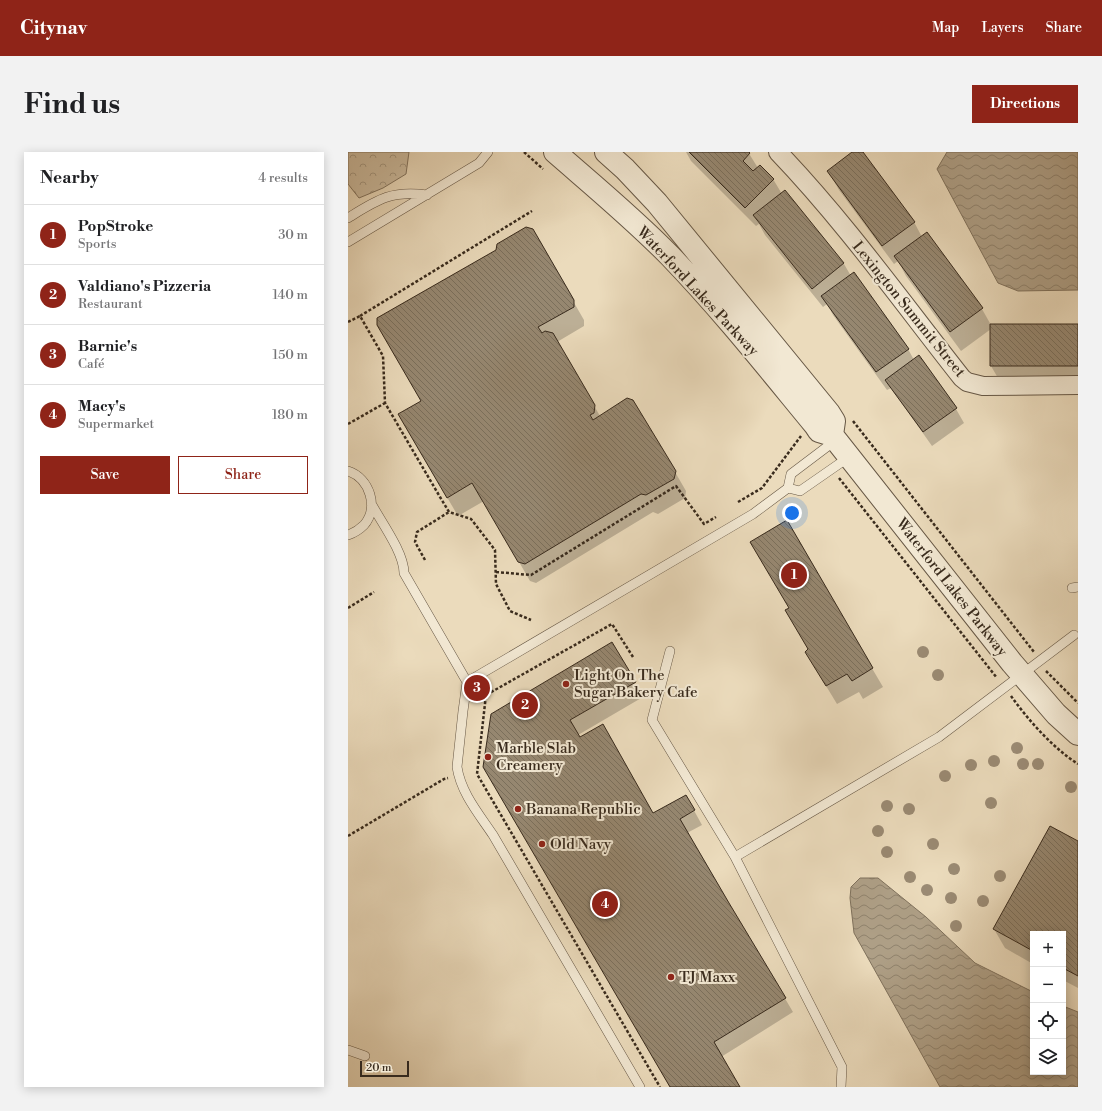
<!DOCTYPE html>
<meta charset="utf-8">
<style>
:root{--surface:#fff;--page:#f2f2f2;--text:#202124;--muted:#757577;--line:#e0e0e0;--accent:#8f2418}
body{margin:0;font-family:"Libre Bodoni",serif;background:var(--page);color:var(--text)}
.controls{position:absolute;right:12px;bottom:12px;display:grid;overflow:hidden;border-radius:0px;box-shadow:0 2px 10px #0003}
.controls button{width:36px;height:36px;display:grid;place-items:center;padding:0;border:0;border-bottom:1px solid var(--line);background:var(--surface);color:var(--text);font:20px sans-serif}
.scale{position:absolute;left:12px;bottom:10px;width:49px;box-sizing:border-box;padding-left:4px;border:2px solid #392b1d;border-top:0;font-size:11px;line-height:14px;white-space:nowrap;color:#392b1d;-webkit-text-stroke:3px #f2e8d3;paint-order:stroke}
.you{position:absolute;left:444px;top:361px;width:14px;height:14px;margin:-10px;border:3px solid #fff;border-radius:50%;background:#1a73e8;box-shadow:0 0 0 6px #1a73e833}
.badge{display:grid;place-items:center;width:26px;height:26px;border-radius:50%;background:var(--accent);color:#fff;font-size:13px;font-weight:700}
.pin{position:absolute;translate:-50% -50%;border:2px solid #fff;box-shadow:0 1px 4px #0006}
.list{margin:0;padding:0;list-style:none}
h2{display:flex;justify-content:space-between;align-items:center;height:52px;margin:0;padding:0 16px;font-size:17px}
h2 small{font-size:13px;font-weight:400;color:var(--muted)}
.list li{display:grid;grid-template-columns:26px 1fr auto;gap:12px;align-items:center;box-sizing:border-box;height:60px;padding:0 16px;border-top:1px solid var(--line)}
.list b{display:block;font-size:15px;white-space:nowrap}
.list p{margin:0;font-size:13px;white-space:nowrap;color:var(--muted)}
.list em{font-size:13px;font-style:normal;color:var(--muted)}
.actions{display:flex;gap:8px;padding:12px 16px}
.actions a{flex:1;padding:9px 0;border:1px solid var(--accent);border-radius:0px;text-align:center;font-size:14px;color:var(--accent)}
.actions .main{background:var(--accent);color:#fff}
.icon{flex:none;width:22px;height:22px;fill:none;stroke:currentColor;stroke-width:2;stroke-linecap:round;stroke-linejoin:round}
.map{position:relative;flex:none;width:730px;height:935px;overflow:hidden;border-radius:0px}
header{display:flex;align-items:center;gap:24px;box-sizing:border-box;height:56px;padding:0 20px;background:var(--accent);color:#fff}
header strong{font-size:19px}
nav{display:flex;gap:22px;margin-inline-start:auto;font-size:14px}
.intro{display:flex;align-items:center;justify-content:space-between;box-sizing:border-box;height:96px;padding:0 24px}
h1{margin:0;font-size:28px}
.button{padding:10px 18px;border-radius:0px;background:var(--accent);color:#fff;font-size:14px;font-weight:700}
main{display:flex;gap:24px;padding:0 24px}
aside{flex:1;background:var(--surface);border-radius:0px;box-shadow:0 2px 10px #0003}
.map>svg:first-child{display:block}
.park{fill:url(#park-crowns);stroke:#83745f}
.water{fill:url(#water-waves);stroke:#7f715c}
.shadow{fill:#0003}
.building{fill:url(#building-back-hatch);stroke:#392b1d}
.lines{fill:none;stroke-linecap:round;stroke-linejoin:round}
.service-casing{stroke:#665745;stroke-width:10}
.minor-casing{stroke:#665745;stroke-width:20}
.tertiary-casing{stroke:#665745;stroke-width:24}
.path{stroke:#392b1d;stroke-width:2.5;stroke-dasharray:3 2;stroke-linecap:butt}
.service{stroke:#f2e8d3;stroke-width:9}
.minor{stroke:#f2e8d3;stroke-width:18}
.tertiary{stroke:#f2e8d3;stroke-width:22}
.tree{fill:#9a8a73}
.poi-dot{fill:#8f2418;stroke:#f2e8d3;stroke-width:1.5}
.labels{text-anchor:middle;stroke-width:4;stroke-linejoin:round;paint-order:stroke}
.street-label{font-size:15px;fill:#392b1d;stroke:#f2e8d3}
.poi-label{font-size:15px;fill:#392b1d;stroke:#f2e8d3;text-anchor:start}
</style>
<header>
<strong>Citynav</strong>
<nav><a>Map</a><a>Layers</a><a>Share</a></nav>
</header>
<div class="intro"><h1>Find us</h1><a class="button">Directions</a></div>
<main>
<aside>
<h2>Nearby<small>4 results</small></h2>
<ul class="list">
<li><span class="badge">1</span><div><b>PopStroke</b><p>Sports</p></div><em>30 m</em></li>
<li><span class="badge">2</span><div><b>Valdiano's Pizzeria</b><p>Restaurant</p></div><em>140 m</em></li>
<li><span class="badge">3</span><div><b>Barnie's</b><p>Café</p></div><em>150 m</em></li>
<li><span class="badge">4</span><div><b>Macy's</b><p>Supermarket</p></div><em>180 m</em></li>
</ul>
<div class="actions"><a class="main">Save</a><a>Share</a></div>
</aside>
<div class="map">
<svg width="730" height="935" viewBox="0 0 730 935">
<defs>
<pattern id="park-crowns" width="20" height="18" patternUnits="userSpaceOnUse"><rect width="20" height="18" fill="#cdbda1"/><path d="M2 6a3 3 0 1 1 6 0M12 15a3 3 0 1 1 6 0" fill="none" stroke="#a79a83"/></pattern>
<pattern id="water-waves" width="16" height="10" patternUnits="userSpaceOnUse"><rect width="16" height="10" fill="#ae9f86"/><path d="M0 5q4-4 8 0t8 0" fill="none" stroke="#8f826d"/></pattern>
<pattern id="building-back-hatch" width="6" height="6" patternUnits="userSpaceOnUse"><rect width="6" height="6" fill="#968770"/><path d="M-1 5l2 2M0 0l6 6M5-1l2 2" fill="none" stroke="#7b6f5b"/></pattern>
</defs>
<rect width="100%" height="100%" fill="#ebdbbc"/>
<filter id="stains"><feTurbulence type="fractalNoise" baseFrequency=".005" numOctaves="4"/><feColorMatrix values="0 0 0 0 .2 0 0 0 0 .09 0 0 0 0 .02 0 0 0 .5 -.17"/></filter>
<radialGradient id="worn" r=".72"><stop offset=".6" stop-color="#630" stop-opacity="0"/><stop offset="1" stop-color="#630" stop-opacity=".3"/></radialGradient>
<!-- park -->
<path class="park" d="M 0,0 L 61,0 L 58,22 L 35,36 L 11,46 L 0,32 Z"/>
<!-- water -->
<path class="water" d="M 599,0 L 730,0 L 730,138 L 670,139 L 650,131 L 589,17 Z
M 512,726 L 530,726 L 578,765 L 627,811 L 685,840 L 685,920 L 715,920 L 715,854 L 730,860 L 730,935 L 592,935 L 506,781 L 502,746 L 503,735 Z"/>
<!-- shadow -->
<path class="shadow" d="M 338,0 L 400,0 L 410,16 L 425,27 L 434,42 L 437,39 L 496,112 L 503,124 L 560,197 L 566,208 L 571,205 L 608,257 L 616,271 L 584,294 L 543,236 L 539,238 L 485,163 L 479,152 L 475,155 L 417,83 L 411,72 L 408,74 L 343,9 Z
M 506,0 L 514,0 L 566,70 L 574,85 L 579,82 L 634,157 L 643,173 L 730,173 L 730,233 L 654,233 L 643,214 L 643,177 L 613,199 L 558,124 L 550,109 L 546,112 L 491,38 L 480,19 Z
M 184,78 L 236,168 L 236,174 L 209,190 L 252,264 L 327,320 L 338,339 L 337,346 L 310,362 L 305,360 L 188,431 L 182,429 L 136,349 L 110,364 L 62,282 L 74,249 Z
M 438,370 L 535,535 L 515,547 L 511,540 L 489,552 L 469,519 L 462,498 L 442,456 Z
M 264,492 L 295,545 L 230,583 L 305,662 L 338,644 L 354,673 L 339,681 L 445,860 L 373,905 L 390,935 L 323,935 L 136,615 Z
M 730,690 L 730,836 L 715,828 L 715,782 L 685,782 L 685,812 L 657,796 L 646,777 Z"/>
<!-- building -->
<path class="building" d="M 341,0 L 401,0 L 402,1 L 395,9 L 405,19 L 412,13 L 426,27 L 397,56 Z
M 504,0 L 515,0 L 567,70 L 534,94 L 479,19 Z
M 437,38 L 496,111 L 464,137 L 405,63 Z
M 178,75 L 185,77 L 226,148 L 226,155 L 190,175 L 194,181 L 197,179 L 205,181 L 247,253 L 246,261 L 242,263 L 245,268 L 279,246 L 285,248 L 328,319 L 326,327 L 298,343 L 293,342 L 177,412 L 170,410 L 124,331 L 99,346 L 50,262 L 73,249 L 29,173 L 29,166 L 148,98 L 149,92 Z
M 579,80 L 635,156 L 602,180 L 546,104 Z
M 506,120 L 561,197 L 528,220 L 473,144 Z
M 642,172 L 730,172 L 730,214 L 642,214 Z
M 571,203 L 609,256 L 575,280 L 537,228 Z
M 439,368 L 525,516 L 504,529 L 499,522 L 478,534 L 457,500 L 460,497 L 437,458 L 441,456 L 402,390 Z
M 264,490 L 288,530 L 222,568 L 232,585 L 255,572 L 305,661 L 338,643 L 347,658 L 332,667 L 381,751 L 438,846 L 366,890 L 392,935 L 322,935 L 135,615 L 143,562 Z
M 702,674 L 730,689 L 730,824 L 715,816 L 715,782 L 685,782 L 685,799 L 645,777 Z"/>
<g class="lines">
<defs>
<path id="service" d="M 0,66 C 29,48 43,38 79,43
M 0,90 L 131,11 L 140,0
M 0,319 C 22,326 31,356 16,373 C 11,378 6,381 0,383
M 440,336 L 452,339 L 501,305
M 24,353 C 34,371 56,401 56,421 L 119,530
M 724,436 L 730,435
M 322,499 L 304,568 L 387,705 L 494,915 L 493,935
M 387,705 L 591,585 L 726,483
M 0,898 L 17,904
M 292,935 L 145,683 C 131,662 113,641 109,615 L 115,559 L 119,530 L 405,362 L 440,336 L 443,322 L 488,288"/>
<path id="minor" d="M 430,0 C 497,70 554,150 614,226 L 619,230 L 635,234 L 730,233"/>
<path id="tertiary" d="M 207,0 C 246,34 286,67 322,104 C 374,158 420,216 467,273 L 471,279 L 484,283 L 664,511 L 708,562 L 730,582
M 258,0 L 277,17 L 309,51 L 481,261 L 486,269 L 484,283"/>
</defs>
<!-- service casing -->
<use href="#service" class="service-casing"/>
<!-- minor casing -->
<use href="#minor" class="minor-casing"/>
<!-- tertiary casing -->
<use href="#tertiary" class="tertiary-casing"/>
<!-- path -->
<path class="path" d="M 176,0 L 195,17
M 12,164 L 184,59
M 0,170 L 12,164 L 35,204 L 37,251 L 92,345 L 101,360 L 123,367 L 147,398 L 148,432 L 162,459 L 183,468
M 505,269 L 686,500
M 0,272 L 37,251
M 491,326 L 649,526
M 390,350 L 414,336 L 453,284
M 77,408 L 67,390 L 69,380 L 101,360
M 148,420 L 183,423 L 328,334 L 356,372 L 368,365
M 0,456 L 26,440
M 285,505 L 264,472 L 138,543 L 129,622 L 312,935
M 698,519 L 730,551
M 663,544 C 681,569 705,596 730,612
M 0,684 L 96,627 L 100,626"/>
<!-- service -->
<use href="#service" class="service"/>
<!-- minor -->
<use href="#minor" class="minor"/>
<!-- tertiary -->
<use href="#tertiary" class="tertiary"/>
</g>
<!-- trees -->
<g class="tree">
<circle cx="575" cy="500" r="6"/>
<circle cx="590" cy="523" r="6"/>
<circle cx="669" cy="596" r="6"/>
<circle cx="646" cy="609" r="6"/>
<circle cx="675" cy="612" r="6"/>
<circle cx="690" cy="612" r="6"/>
<circle cx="623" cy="613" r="6"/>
<circle cx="597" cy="624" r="6"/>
<circle cx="723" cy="635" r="6"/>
<circle cx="643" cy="651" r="6"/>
<circle cx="539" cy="654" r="6"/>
<circle cx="561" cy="657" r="6"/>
<circle cx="530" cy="679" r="6"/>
<circle cx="585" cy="692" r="6"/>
<circle cx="539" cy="700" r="6"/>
<circle cx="606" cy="717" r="6"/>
<circle cx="652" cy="724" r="6"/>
<circle cx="562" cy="725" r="6"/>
<circle cx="579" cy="738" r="6"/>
<circle cx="603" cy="746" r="6"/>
<circle cx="635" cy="749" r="6"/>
<circle cx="608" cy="774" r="6"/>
</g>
<!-- markers -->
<g class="poi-dot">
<circle cx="218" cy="532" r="4"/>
<circle cx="140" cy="605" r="4"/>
<circle cx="170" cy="657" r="4"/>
<circle cx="194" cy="692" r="4"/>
<circle cx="323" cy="825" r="4"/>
</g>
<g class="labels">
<!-- street labels -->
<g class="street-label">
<text transform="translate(350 139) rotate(47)" y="5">Waterford Lakes Parkway</text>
<text transform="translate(561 157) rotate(51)" y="5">Lexington Summit Street</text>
<text transform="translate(604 435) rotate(52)" y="5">Waterford Lakes Parkway</text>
</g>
<!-- poi labels -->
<g class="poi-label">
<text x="226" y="528">Light On The<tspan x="226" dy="17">Sugar Bakery Cafe</tspan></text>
<text x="148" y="601">Marble Slab<tspan x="148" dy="17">Creamery</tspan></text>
<text x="178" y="662">Banana Republic</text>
<text x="202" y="697">Old Navy</text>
<text x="331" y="830">TJ Maxx</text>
</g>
</g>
<rect width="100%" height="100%" filter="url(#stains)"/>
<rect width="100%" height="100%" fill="url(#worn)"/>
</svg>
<div class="controls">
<button>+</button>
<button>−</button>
<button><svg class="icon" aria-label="locate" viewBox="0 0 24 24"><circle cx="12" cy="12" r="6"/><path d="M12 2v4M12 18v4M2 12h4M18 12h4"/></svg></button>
<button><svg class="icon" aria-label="layers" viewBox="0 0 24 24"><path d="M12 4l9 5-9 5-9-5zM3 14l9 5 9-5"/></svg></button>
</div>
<div class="scale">20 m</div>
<div class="you"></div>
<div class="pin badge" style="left:446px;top:423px">1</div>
<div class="pin badge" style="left:177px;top:553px">2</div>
<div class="pin badge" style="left:129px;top:536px">3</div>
<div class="pin badge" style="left:257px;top:752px">4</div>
</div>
</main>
